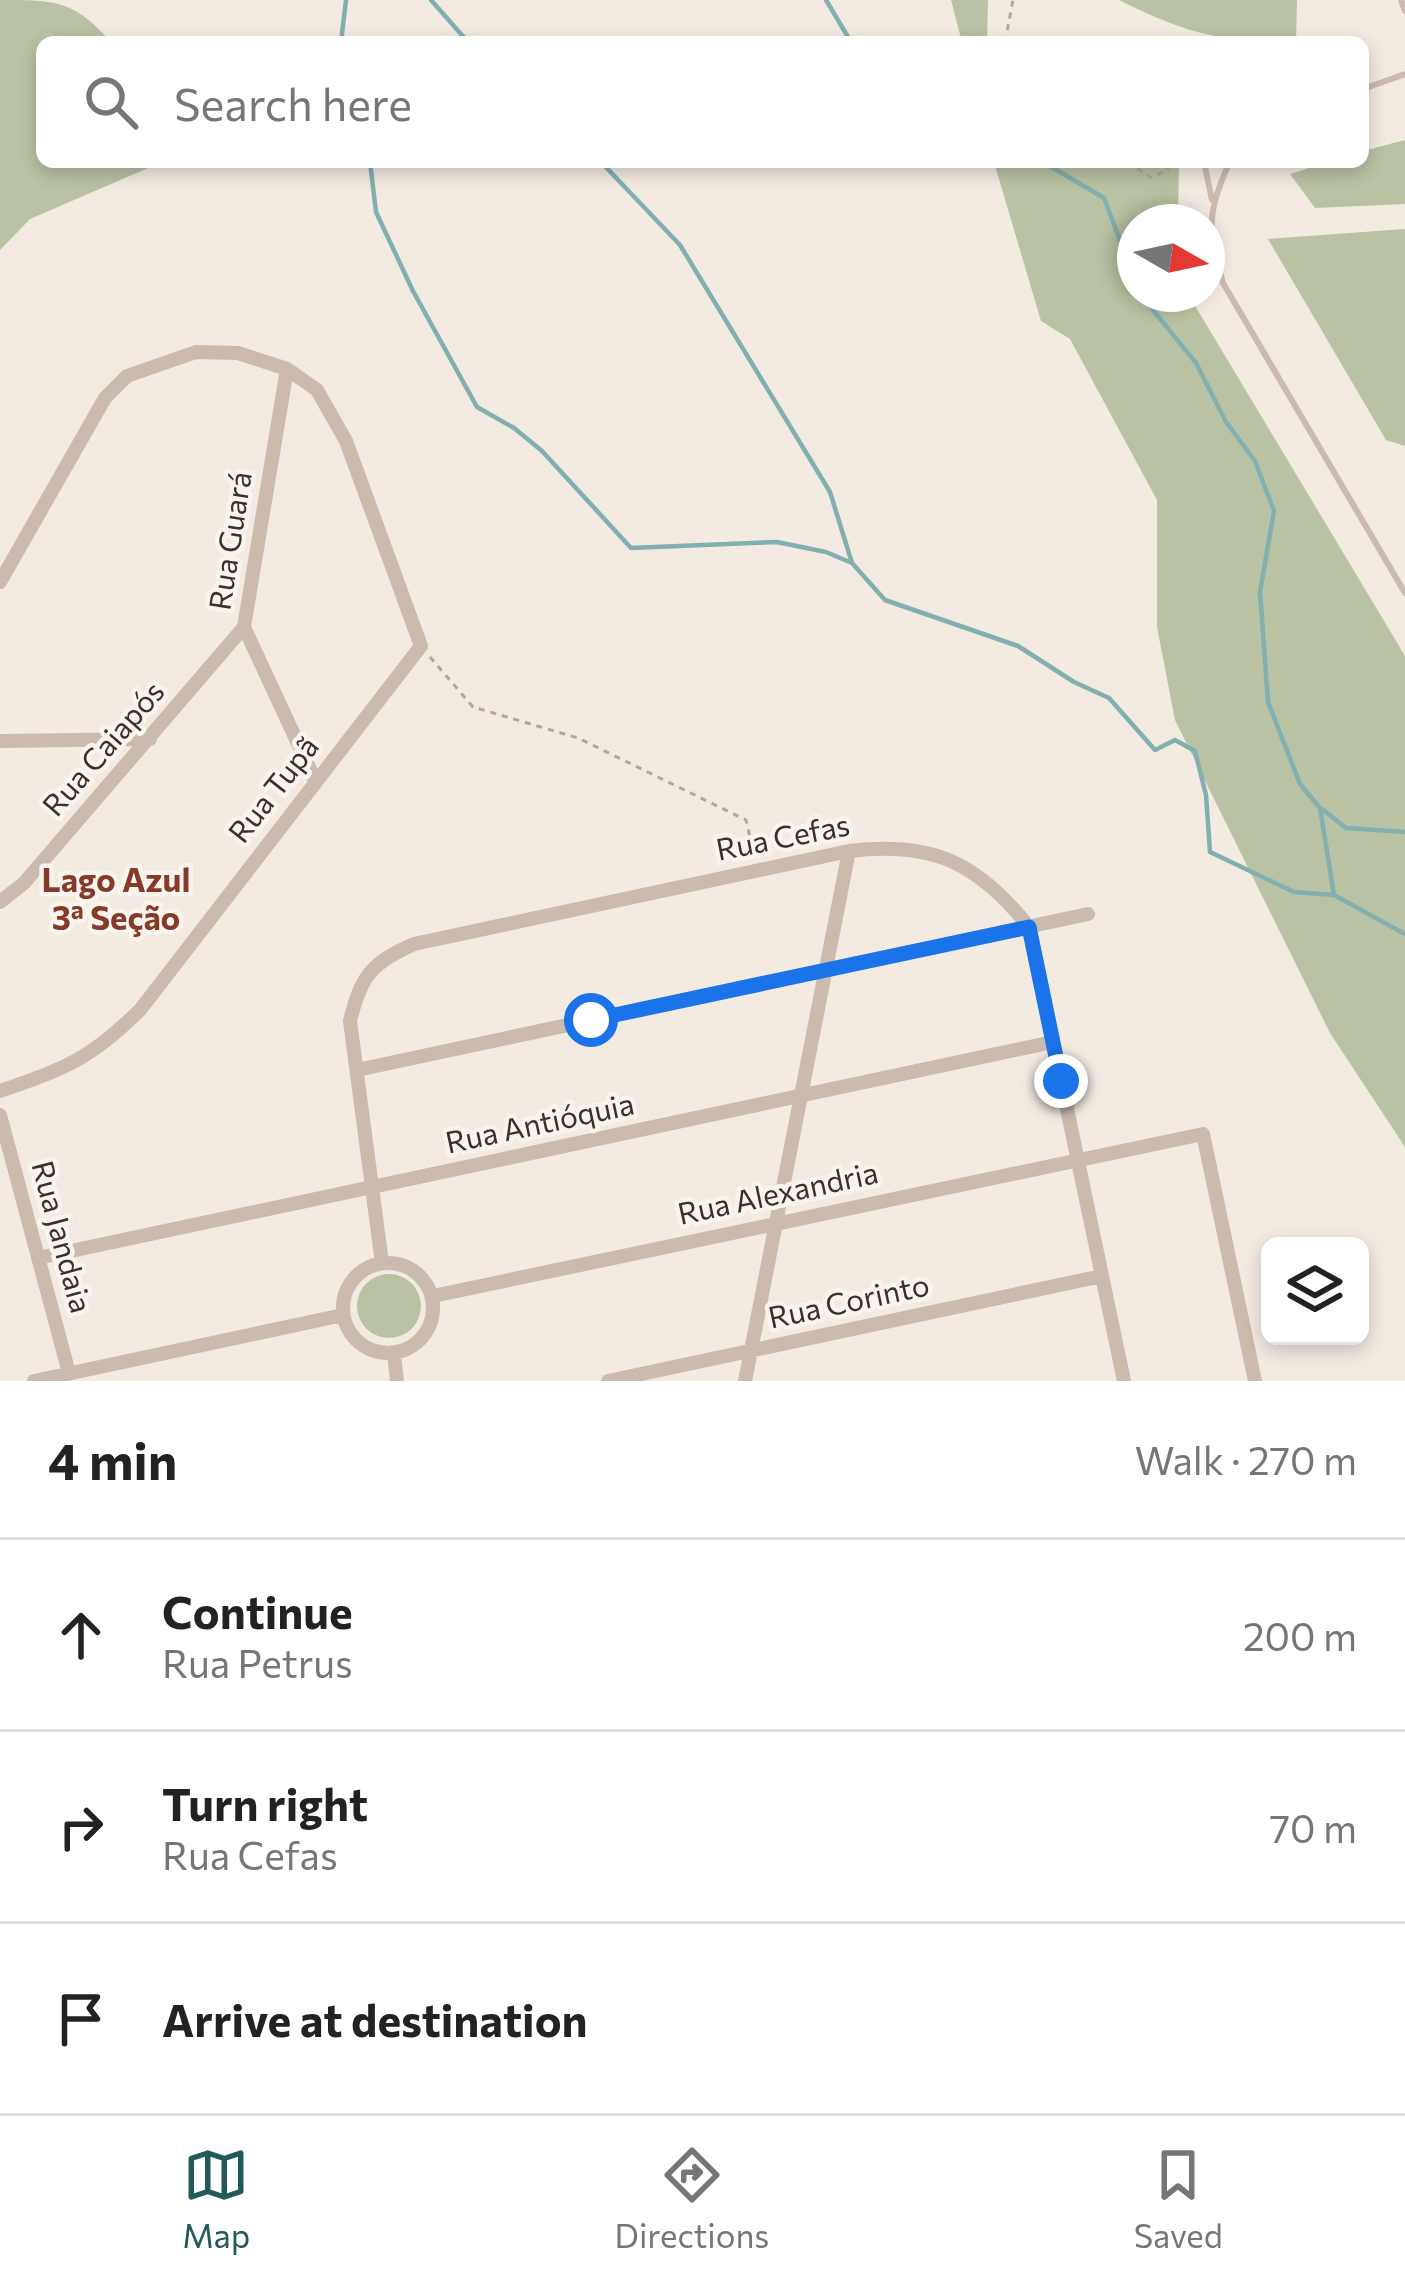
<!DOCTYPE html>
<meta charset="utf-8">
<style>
:root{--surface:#fff;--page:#f6f6f6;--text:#222;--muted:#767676;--line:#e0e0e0;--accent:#23595a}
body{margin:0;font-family:Commissioner,sans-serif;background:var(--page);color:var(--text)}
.controls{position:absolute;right:36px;bottom:36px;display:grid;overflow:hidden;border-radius:18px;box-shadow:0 6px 18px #0003}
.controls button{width:108px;height:108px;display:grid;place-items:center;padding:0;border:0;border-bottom:3px solid var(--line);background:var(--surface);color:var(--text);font:60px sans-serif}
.compass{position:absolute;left:1117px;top:204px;width:108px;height:108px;border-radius:50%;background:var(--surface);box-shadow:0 6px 18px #0003;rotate:99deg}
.stop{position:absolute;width:36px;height:36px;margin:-27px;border:9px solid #1a73e8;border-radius:50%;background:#fff}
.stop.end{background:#1a73e8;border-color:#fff;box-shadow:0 3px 12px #0008}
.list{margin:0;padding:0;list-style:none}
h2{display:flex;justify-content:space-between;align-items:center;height:156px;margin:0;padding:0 48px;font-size:51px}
h2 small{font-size:39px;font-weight:400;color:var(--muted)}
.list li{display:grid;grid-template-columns:78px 1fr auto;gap:36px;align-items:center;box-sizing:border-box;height:192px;padding:0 48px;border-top:3px solid var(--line)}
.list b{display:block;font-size:45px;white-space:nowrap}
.list p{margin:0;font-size:39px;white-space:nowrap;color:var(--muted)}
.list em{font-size:39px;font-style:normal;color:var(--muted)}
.icon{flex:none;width:66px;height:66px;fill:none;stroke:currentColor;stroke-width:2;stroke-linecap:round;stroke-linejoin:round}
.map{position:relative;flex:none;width:1405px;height:1381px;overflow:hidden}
.search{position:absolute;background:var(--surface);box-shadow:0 6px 18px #0003;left:36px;right:36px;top:36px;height:132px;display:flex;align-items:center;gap:30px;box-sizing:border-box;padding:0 42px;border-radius:18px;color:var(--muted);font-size:45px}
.sheet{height:732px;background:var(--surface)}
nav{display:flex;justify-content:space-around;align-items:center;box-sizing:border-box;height:168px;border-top:3px solid var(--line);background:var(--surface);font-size:33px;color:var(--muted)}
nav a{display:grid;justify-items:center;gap:6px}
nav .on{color:var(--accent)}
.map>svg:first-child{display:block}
.green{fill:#b9c2a2}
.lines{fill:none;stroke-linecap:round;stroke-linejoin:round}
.stream{stroke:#82afaf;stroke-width:4.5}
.path{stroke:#b7a498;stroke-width:3;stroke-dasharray:6 6;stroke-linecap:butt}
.service{stroke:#cbbaae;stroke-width:6}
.minor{stroke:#cbbaae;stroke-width:14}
.route{stroke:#1a73e8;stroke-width:15}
.labels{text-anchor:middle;stroke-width:9;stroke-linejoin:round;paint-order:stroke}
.street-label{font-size:30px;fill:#3a302c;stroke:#faf4ef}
.neighbourhood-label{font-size:33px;font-weight:bold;fill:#863a28;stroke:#faf4ef}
</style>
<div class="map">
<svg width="1405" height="1381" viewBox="0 0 1405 1381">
<rect width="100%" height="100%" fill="#f3eae2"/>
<!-- green -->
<path class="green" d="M 0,0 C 55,0 74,0 111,42 L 42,42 L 42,162 L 162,162 L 30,219 L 0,250 Z
M 951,0 L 988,0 L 987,42 L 962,42 Z
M 1119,0 L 1297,0 L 1296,42 C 1219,42 1188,34 1119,0 Z
M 1405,140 L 1405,204 L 1315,208 L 1290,174 L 1328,162 L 1363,162 L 1363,151 Z
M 994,162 L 1179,162 L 1178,222 L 1135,222 L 1135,294 L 1188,294 L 1405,656 L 1405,1147 L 1330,1033 L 1175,720 L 1157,627 L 1157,500 L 1070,339 L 1041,321 Z
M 1405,229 L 1405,446 L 1386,440 L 1268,239 Z
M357 1306a32 32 0 1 1 64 0a32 32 0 1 1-64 0Z"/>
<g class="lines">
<!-- stream -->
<path class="stream" d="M 431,0 L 468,42
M 826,0 L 851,42
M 341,42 L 346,0
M 370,162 L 376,212 L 413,291 L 477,407 L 514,428 L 542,451 L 631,548 L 777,542 L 826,552 L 852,563 L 885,600 L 1018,646 L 1074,682 L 1109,698 L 1155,750 L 1175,740 L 1195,751 L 1206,795 L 1210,852 L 1294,892 L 1334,895
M 601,162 L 680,245 L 830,492 L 852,563
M 1043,162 L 1104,198 L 1135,280
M 1140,294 L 1196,363 L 1226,422 L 1255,461 L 1274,511 L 1260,592 L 1268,702 L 1300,784 L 1320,808 L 1334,895 L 1405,934
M 1322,809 L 1346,828 L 1405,832"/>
<!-- path -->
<path class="path" d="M 1005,42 L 1013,0
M 1127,162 L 1152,178 L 1168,169 L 1164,162
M 430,657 L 473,707 L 578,738 L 746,820 L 754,855"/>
<!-- service -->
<path class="service" d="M 1401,0 L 1405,11
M 1363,89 L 1405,74
M 1204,162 L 1212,200
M 1230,162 C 1206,212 1208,230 1223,283 L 1405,593"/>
<!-- minor -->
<path class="minor" d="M 287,369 L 244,627 L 315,780
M 0,582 L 105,398 L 127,376 L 196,352 L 238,353 L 287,369 L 317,390 L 346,441 L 421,646 L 140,1010 C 89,1060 66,1068 0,1091
M 0,741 L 150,739
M 0,902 L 24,883 L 244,627
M 357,1070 L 1088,914
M 0,1115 L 69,1373
M 38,1258 L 1053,1042
M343 1308a45 45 0 1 1 90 0a45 45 0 1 1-90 0Z
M 382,1263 L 350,1021 C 361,976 371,963 414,944 L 849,851 C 932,841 977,862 1029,927 L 1124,1381
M 433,1296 L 1203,1134 L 1255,1381
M 394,1353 L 397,1381
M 34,1381 L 343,1315
M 608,1381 L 1102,1276
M 745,1381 L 849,851"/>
</g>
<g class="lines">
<!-- route -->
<path class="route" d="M 591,1020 L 1029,927 L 1061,1081"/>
</g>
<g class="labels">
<!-- street labels -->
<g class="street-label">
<text transform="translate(231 541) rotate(-81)" y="10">Rua Guará</text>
<text transform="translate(104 749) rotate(-49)" y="10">Rua Caiapós</text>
<text transform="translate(274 790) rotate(-52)" y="10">Rua Tupã</text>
<text transform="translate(783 838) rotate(-11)" y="10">Rua Cefas</text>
<text transform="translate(540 1124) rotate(-12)" y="10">Rua Antióquia</text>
<text transform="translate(778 1194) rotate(-12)" y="10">Rua Alexandria</text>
<text transform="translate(61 1237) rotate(75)" y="10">Rua Jandaia</text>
<text transform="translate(849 1302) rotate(-12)" y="10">Rua Corinto</text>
</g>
<!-- neighbourhood labels -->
<g class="neighbourhood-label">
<text x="116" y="892">Lago Azul<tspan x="116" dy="38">3ª Seção</tspan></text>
</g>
</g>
</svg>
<div class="controls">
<button><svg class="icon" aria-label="layers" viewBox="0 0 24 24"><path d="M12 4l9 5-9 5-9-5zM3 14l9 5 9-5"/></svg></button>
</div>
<svg class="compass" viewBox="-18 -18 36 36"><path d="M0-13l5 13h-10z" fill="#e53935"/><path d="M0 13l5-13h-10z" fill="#767676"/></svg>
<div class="stop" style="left:591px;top:1020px"></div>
<div class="stop end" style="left:1061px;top:1081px"></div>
<div class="search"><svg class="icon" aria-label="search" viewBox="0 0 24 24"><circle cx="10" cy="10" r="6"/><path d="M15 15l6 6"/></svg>Search here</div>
</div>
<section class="sheet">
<h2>4 min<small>Walk · 270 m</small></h2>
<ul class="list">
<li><svg class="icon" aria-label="ahead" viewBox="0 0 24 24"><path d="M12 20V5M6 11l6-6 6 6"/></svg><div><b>Continue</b><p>Rua Petrus</p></div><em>200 m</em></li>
<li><svg class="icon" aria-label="right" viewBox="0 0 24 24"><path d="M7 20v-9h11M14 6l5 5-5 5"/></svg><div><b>Turn right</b><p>Rua Cefas</p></div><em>70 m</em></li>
<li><svg class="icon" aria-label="arrive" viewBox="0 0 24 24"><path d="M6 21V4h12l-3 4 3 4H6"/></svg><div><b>Arrive at destination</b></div></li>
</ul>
</section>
<nav>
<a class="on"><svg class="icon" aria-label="map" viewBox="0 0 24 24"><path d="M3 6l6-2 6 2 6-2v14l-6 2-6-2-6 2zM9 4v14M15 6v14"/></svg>Map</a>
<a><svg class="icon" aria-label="directions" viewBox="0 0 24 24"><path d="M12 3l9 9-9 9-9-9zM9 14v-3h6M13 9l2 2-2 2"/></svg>Directions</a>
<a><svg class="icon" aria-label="saved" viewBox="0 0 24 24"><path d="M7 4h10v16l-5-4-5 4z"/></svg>Saved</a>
</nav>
